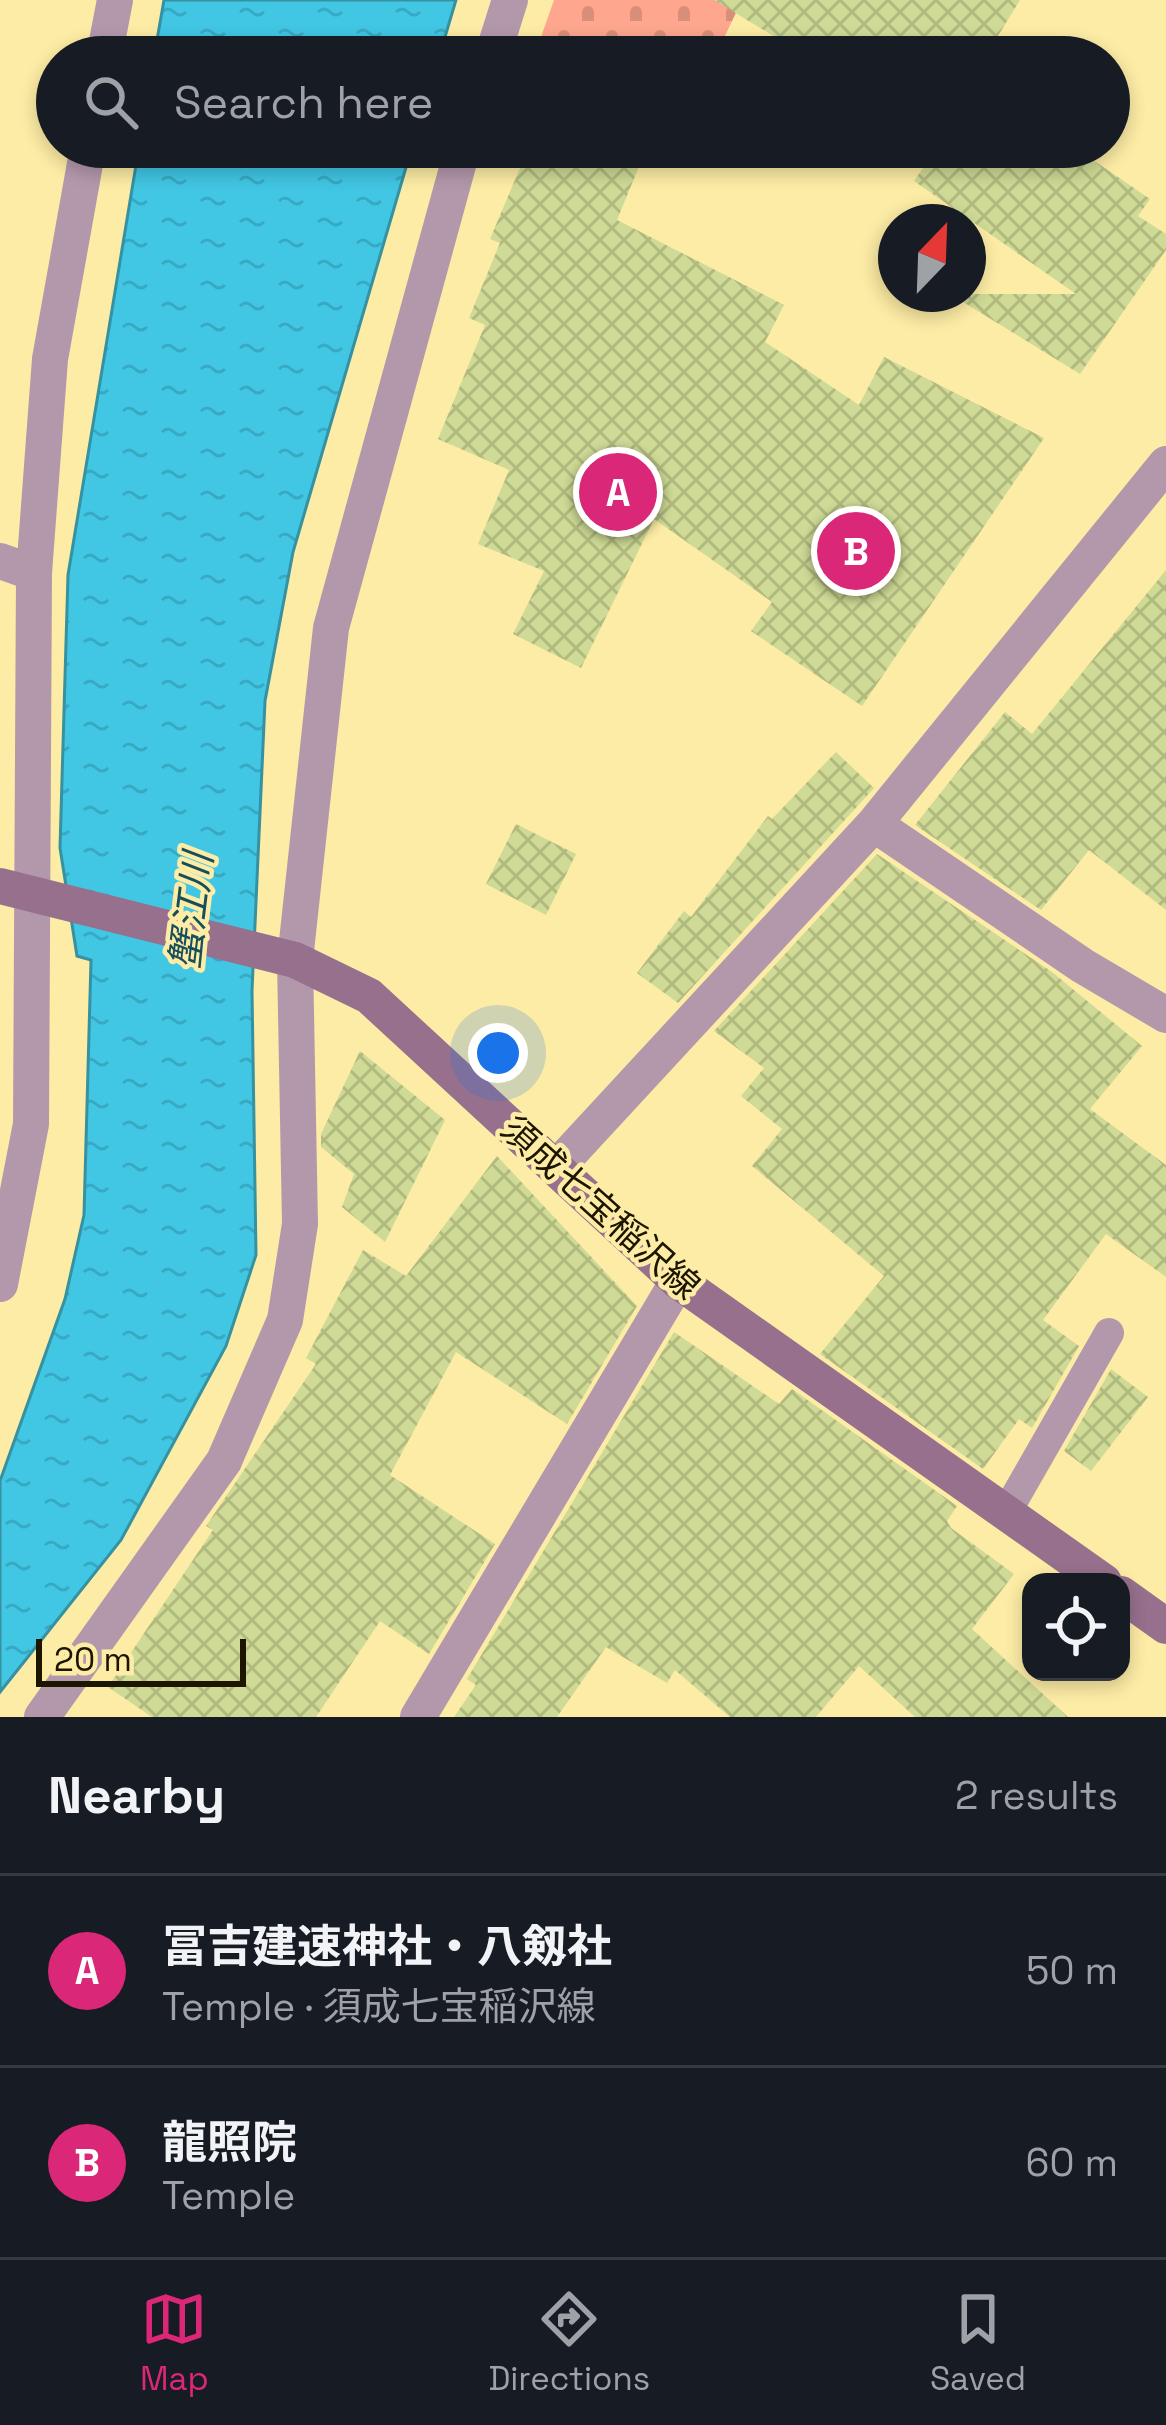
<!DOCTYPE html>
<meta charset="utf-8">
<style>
:root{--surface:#171b24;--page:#242831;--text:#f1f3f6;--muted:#9ea1a6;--line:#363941;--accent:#db2777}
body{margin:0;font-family:"Space Grotesk","Noto Sans JP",sans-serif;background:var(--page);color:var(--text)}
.controls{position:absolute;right:36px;bottom:36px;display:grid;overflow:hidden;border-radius:24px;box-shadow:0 6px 18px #0003}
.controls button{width:108px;height:108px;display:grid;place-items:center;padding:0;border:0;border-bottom:3px solid var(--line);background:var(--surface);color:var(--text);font:60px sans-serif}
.compass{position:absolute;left:878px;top:204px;width:108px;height:108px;border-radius:50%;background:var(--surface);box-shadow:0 6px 18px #0003;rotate:23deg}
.scale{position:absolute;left:36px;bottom:30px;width:210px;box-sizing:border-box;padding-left:12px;border:6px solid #1c1500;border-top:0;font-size:33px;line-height:42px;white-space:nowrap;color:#1c1500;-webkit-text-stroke:9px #fdeca5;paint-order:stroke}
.you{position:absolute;left:498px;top:1053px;width:42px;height:42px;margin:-30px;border:9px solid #fff;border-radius:50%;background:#1a73e8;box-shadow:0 0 0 18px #1a73e833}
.badge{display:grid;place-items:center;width:78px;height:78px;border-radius:50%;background:var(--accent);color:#fff;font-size:39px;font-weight:700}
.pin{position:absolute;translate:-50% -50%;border:6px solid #fff;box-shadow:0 3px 12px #0006}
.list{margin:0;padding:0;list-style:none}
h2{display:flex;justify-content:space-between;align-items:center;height:156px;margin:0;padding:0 48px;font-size:51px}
h2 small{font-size:39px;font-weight:400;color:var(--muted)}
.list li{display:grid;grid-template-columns:78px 1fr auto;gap:36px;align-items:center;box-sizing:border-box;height:192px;padding:0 48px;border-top:3px solid var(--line)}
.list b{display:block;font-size:45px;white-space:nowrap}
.list p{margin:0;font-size:39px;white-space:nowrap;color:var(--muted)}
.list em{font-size:39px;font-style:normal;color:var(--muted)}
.icon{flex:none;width:66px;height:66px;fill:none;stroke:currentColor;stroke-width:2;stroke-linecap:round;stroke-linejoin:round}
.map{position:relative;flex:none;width:1166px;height:1717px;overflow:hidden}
.search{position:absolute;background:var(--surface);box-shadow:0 6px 18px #0003;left:36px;right:36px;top:36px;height:132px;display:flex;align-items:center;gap:30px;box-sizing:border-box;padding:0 42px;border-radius:66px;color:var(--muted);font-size:45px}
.sheet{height:540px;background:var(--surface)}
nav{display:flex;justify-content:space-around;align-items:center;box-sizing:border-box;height:168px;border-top:3px solid var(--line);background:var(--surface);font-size:33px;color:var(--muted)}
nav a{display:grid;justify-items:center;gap:6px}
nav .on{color:var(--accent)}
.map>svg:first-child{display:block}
.cemetery{fill:url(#cemetery-stones)}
.water{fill:url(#water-ripples);stroke:#3691a0;stroke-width:3}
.building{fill:url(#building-cross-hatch)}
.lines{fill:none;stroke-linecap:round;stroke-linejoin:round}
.service{stroke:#b398ab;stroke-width:30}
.minor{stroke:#b398ab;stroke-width:36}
.secondary{stroke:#96708c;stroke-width:36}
.labels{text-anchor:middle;stroke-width:9;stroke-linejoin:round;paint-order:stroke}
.street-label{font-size:36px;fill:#1c1500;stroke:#fdeca5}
.water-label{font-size:39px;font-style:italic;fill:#174e5b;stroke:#fdeca5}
</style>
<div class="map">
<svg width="1166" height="1717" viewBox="0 0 1166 1717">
<defs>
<pattern id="cemetery-stones" width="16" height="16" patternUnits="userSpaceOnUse" patternTransform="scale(3)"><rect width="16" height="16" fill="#fea68e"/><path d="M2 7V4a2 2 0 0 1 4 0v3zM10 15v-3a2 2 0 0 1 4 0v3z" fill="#d98e79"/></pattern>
<pattern id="water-ripples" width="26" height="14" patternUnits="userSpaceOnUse" patternTransform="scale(3)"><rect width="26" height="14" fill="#41c6e4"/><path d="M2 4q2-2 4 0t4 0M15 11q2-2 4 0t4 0" fill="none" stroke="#38a9c2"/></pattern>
<pattern id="building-cross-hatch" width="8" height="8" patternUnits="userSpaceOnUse" patternTransform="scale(3)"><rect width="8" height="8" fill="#ceda95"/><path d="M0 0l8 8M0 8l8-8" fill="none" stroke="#b0ba7f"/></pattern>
</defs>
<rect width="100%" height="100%" fill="#fdeca5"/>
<!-- cemetery -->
<path class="cemetery" d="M 554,0 L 742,0 L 715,57 L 534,57 Z"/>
<!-- water -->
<path class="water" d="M 164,0 L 456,0 L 439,57 L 154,57 Z
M 139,147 L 412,147 L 293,552 L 265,701 L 252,991 L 256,1255 L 226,1346 L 121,1540 L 0,1692 L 0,1481 L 65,1299 L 84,1215 L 91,960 L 77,956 L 60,848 L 68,575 Z"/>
<!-- building -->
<path class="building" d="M 714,0 L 1020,0 L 985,57 L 808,57 Z
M 529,147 L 647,147 L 617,220 L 784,305 L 765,342 L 859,405 L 884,357 L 1044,438 L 862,706 L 751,631 L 772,602 L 654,519 L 581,668 L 513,634 L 544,571 L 478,544 L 509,470 L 438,439 L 485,325 L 469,318 L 500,243 L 490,239 Z
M 938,147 L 1074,147 L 1150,199 L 1138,216 L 1166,234 L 1166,250 L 1080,374 L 950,294 L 1076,294 L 914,181 Z
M 1166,570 L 1166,910 L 1089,850 L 1041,910 L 915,825 L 1005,712 L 1032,734 Z
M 836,752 L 874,788 L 678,1003 L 637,973 L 684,911 L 691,917 L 768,816 L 772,819 Z
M 516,824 L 576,854 L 546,915 L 486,884 Z
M 877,854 L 1052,972 L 1142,1046 L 1090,1109 L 1166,1165 L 1166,1277 L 1106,1234 L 1043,1320 L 1079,1346 L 1032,1428 L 1019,1419 L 983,1469 L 820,1354 L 884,1276 L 752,1166 L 782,1129 L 741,1096 L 764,1068 L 714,1031 Z
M 360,1051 L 445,1120 L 385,1242 L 342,1207 L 354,1174 L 321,1147 L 321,1134 Z
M 497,1156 L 637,1306 L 567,1424 L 456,1352 L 390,1475 L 495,1544 L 429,1654 L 380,1621 L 316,1717 L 152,1717 L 108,1687 L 213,1530 L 206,1526 L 316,1364 L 306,1358 L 363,1250 L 406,1276 Z
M 674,1332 L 779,1404 L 792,1389 L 957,1506 L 947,1521 L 951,1528 L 1014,1574 L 972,1629 L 1068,1717 L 915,1717 L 859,1666 L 816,1717 L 730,1717 L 675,1670 L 667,1683 L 606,1647 L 557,1717 L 454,1717 L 476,1685 L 467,1679 Z
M 1111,1369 L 1148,1397 L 1091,1471 L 1064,1451 Z"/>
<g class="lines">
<!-- service -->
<path class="service" d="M 1006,1513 L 1109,1333"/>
<!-- minor -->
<path class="minor" d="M 104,57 L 115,0
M 492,57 L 510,0
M 0,561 L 34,573
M 874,824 L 1083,966 L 1166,1015
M 556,1168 L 874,824 L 1166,464
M 0,1284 L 31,1124 L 34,573 L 50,359 L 88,147
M 42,1717 L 224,1461 L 285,1320 L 300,1224 L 295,960 L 331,628 L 463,147
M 418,1717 L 678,1281"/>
<!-- secondary -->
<path class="secondary" d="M 0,886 L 295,960 L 369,996 L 678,1281 L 1104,1582
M 1121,1594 L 1166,1626"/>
</g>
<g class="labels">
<!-- street labels -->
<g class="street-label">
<text transform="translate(601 1207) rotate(42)" y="13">須成七宝稲沢線</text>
</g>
<!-- water labels -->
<g class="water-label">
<text transform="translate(191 911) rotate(-83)" y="14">蟹江川</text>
</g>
</g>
</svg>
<div class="controls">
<button><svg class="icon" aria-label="locate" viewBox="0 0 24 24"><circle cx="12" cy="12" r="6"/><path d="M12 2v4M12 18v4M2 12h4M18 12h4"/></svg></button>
</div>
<svg class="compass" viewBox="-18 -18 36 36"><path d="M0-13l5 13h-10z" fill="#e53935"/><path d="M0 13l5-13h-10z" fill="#9ea1a6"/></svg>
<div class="scale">20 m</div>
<div class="you"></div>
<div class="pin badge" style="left:618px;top:492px">A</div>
<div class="pin badge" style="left:856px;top:551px">B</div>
<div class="search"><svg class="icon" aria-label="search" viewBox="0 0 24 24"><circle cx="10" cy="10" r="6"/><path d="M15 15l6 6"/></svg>Search here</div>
</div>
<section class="sheet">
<h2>Nearby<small>2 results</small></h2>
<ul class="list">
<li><span class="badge">A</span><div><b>冨吉建速神社・八剱社</b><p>Temple · 須成七宝稲沢線</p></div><em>50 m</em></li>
<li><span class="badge">B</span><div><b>龍照院</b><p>Temple</p></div><em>60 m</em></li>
</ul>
</section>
<nav>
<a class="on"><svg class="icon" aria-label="map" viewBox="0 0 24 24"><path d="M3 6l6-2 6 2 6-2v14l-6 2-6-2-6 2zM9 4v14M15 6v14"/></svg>Map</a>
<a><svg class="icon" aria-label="directions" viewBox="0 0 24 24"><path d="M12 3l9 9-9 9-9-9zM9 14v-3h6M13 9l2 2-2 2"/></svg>Directions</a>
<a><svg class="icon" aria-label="saved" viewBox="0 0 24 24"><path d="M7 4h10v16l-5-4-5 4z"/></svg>Saved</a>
</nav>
